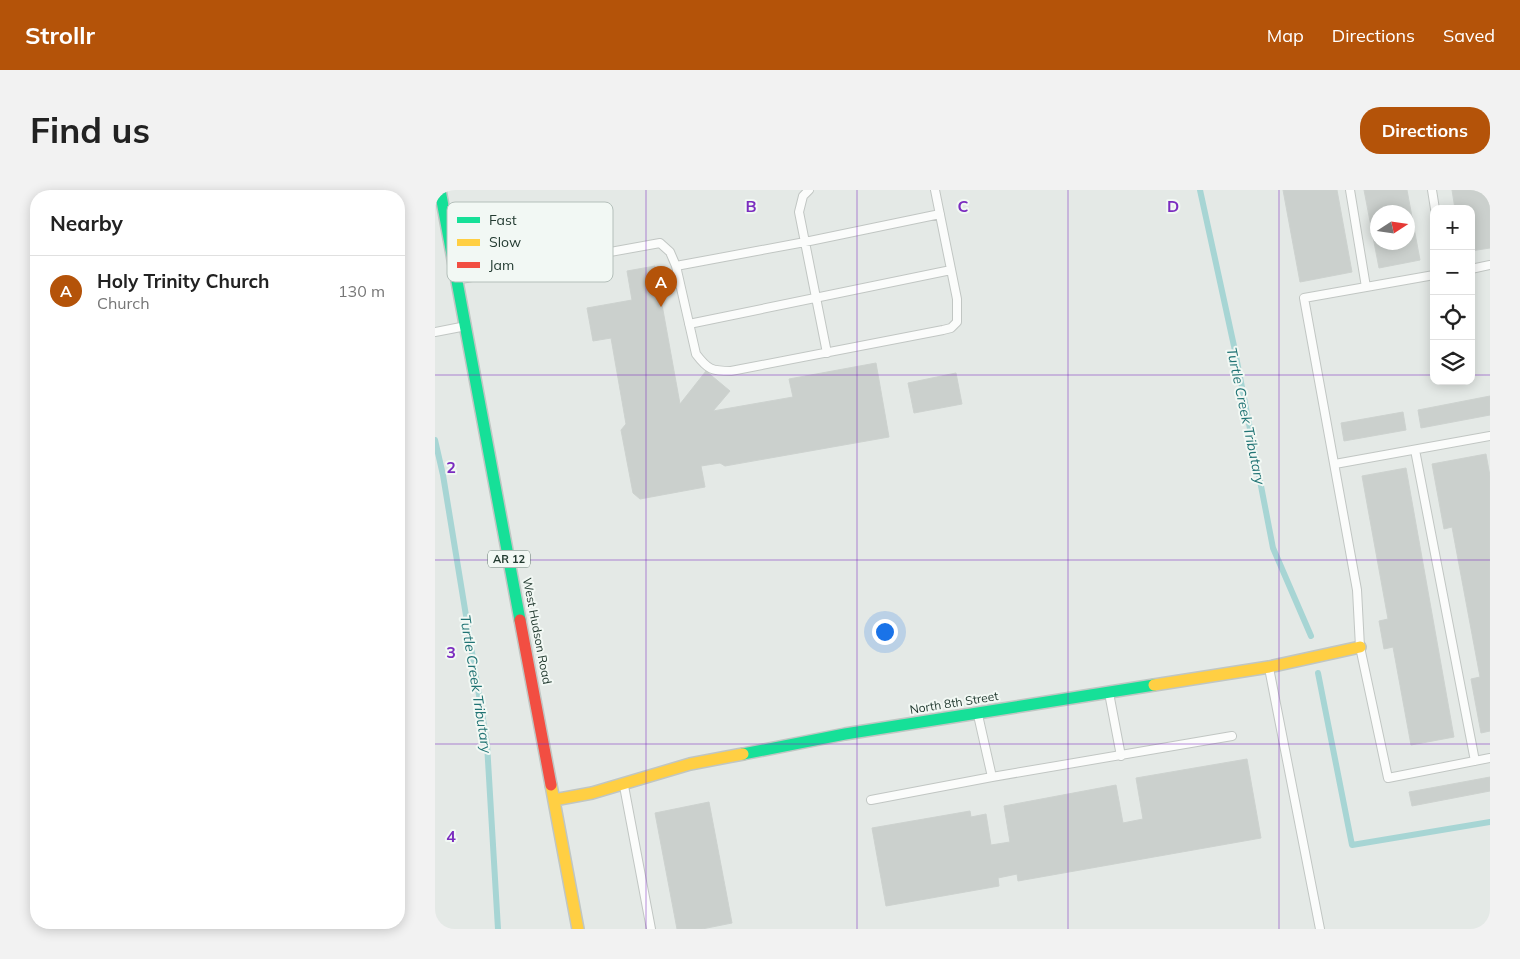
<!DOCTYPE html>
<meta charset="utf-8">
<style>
:root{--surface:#fff;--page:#f2f2f2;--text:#222;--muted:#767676;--line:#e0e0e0;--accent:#b45309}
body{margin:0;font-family:Mulish,sans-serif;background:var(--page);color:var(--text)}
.controls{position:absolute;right:15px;top:15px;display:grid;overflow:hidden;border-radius:10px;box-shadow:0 2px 12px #0003}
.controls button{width:45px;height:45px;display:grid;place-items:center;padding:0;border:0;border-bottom:1px solid var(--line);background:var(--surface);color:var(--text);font:25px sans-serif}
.compass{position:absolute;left:935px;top:15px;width:45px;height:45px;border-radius:50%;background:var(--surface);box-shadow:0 2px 12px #0003;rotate:78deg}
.you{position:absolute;left:449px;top:441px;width:18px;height:18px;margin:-12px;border:4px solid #fff;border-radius:50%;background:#1a73e8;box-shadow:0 0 0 8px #1a73e833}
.badge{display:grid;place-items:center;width:32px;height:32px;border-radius:50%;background:var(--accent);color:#fff;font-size:16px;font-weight:700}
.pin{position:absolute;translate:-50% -41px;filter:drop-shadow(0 1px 2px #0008)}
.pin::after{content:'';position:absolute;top:26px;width:18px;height:15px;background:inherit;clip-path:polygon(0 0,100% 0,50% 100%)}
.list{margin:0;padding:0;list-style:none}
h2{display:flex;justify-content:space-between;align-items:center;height:65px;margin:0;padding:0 20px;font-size:21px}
h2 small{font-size:16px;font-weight:400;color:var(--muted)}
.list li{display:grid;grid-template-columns:32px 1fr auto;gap:15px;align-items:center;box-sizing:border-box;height:70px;padding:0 20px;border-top:1px solid var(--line)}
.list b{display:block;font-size:19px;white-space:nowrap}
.list p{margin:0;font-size:16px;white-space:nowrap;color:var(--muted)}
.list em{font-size:16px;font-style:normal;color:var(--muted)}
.icon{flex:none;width:28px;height:28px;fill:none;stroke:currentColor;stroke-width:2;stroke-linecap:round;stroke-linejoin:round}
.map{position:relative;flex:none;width:1055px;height:739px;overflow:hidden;border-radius:20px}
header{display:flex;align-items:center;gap:30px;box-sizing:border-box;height:70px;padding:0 25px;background:var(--accent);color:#fff}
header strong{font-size:24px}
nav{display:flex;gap:28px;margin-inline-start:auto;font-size:18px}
.intro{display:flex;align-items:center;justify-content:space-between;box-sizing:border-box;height:120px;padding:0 30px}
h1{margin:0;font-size:35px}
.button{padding:12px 22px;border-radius:20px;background:var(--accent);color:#fff;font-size:18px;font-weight:700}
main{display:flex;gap:30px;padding:0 30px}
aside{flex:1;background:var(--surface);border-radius:20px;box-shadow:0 2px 12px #0003}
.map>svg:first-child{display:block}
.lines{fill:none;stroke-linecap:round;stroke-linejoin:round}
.stream{stroke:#a7d5d4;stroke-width:6}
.building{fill:#cbd0cd;stroke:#cdd2cf;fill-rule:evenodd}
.lane-casing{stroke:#c1c6c3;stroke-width:10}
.fast-casing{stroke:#c0c6c3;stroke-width:14}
.slow-casing{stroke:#c0c6c3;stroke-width:14}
.jam-casing{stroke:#c0c6c3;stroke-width:14}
.lane{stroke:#fbfcfb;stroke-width:8}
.fast{stroke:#16e098;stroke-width:11}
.slow{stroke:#ffcf43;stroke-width:11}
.jam{stroke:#f24e42;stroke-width:11}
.grid{fill:none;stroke:#7b2cbf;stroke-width:1;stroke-opacity:0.55}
.labels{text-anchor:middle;stroke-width:4;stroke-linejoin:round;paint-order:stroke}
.shield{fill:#f2f8f4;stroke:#61746c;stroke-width:1}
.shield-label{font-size:11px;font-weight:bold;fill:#233b31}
.street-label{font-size:12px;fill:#233b31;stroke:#f2f8f4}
.water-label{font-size:14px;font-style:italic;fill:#207374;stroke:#f2f8f4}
.key{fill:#f2f8f4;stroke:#b4bfba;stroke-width:1}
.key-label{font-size:14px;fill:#233b31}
.grid-label{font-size:16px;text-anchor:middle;font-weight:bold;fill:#7b2cbf;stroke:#f2f8f4;stroke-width:4;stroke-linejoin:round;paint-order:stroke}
</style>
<header>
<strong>Strollr</strong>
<nav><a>Map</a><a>Directions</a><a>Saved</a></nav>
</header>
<div class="intro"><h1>Find us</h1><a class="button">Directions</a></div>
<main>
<aside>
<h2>Nearby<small></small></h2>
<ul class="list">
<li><span class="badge">A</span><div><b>Holy Trinity Church</b><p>Church</p></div><em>130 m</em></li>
</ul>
</aside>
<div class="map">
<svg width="1055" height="739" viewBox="0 0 1055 739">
<rect width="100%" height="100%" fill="#e4e9e6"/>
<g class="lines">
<!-- stream -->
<path class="stream" d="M 765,0 L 799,156 L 838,358 L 876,446
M 0,250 L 8,285 L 52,554 L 63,739
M 883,483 L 917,655 L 1055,632"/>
</g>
<!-- building -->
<path class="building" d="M 848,0 L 902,0 L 917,82 L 865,92 Z
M 929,0 L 972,0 L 985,70 L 944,78 ZM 942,22 L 972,22 L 972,52 L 942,52 Z
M 1017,0 L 1055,0 L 1055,58 L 1036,61 L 1036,19 L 1020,19 Z
M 220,76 L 245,214 L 271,181 L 295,201 L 278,221 L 358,207 L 354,189 L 441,173 L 454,247 L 290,276 L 285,273 L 266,276 L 270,297 L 205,309 L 198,303 L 186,240 L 191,234 L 176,148 L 158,151 L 152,118 L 197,110 L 192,81 Z
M 521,183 L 527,214 L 479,223 L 473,193 Z
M 1055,206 L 1055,225 L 986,238 L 983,220 Z
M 968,222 L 971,240 L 909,251 L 906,233 Z
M 1051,264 L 1055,286 L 1055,541 L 1046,543 L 1036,489 L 1045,487 L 1017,337 L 1009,339 L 997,274 Z
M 971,278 L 1019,547 L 976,555 L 958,457 L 949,459 L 944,431 L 953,429 L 927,286 Z
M 812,569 L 826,648 L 583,691 L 582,684 L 563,688 L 564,696 L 451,716 L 437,638 L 535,621 L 536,627 L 551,624 L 556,655 L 575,652 L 569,616 L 681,595 L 688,633 L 708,629 L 701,588 Z
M 1055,587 L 1055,601 L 977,616 L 974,602 Z
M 274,612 L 297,733 L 267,739 L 242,739 L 220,623 Z"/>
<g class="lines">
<defs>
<path id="lane" d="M 374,0 L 368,6 L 364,22 L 392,163
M 915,0 L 931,97
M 997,0 L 1000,19
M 241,76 L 370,52 L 505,24
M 1036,79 L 1055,75
M 999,85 L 869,108 L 922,400 L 925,457 L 953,588 L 1055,568
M 26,89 L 225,53 L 235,62 L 241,76 L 261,164 C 273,180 277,181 296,181 L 508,140 L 516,138 L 522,132 L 522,109 L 500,0
M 254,134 L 516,80
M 0,142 L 26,137
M 980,260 L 1040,571
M 900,274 L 1055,246
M 834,478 L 885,739
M 674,503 L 686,566
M 543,525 L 557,587
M 189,596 L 216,739
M 436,610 L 557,587 L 797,546"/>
<path id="fast" d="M 5,0 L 85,430
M 308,564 L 410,544 L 719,495"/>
<path id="slow" d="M 719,495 L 834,477 L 925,457
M 116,595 L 143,739
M 119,610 L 157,603 L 255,574 L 308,564"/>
<path id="jam" d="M 85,430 L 116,595"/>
</defs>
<!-- lane casing -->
<use href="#lane" class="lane-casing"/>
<!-- fast casing -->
<use href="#fast" class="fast-casing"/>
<!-- slow casing -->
<use href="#slow" class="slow-casing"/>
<!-- jam casing -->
<use href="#jam" class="jam-casing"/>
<!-- lane -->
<use href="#lane" class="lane"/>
<!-- fast -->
<use href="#fast" class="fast"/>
<!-- slow -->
<use href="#slow" class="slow"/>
<!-- jam -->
<use href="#jam" class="jam"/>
</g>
<!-- grid -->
<path class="grid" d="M 211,0 L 211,739M 422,0 L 422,739M 633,0 L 633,739M 844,0 L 844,739M 0,185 L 999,185M 1036,185 L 1055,185M 0,370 L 1055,370M 0,554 L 1055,554"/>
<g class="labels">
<!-- shield labels -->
<rect class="shield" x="53" y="360.5" width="42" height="17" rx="4"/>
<g class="shield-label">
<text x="74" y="373">AR 12</text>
</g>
<!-- street labels -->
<g class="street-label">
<text transform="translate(102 441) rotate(79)" y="4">West Hudson Road</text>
<text transform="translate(519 513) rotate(-9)" y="4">North 8th Street</text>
</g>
<!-- water labels -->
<g class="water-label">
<text transform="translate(811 226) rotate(78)" y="5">Turtle Creek Tributary</text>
<text transform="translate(41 494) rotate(81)" y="5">Turtle Creek Tributary</text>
</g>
</g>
<!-- legend -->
<rect x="12" y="12" width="166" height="80" rx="8" class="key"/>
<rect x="22" y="27" width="23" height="6" fill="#16e098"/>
<rect x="22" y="49" width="23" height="7" fill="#ffcf43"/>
<rect x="22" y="72" width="23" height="6" fill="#f24e42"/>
<g class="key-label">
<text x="54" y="35">Fast</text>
<text x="54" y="57">Slow</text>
<text x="54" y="80">Jam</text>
</g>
<g class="grid-label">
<text x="316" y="22">B</text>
<text x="528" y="22">C</text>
<text x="738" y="22">D</text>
<text x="16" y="283">2</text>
<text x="16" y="468">3</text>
<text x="16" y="652">4</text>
</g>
</svg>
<div class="controls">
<button>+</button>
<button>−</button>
<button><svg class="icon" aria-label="locate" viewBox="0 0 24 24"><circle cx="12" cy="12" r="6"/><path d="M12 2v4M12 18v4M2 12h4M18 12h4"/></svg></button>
<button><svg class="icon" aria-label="layers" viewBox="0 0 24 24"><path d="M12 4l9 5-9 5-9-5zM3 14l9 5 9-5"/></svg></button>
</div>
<svg class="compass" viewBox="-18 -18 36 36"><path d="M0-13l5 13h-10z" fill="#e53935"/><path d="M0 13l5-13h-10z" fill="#767676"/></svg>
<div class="you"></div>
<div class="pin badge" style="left:226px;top:117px">A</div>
</div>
</main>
